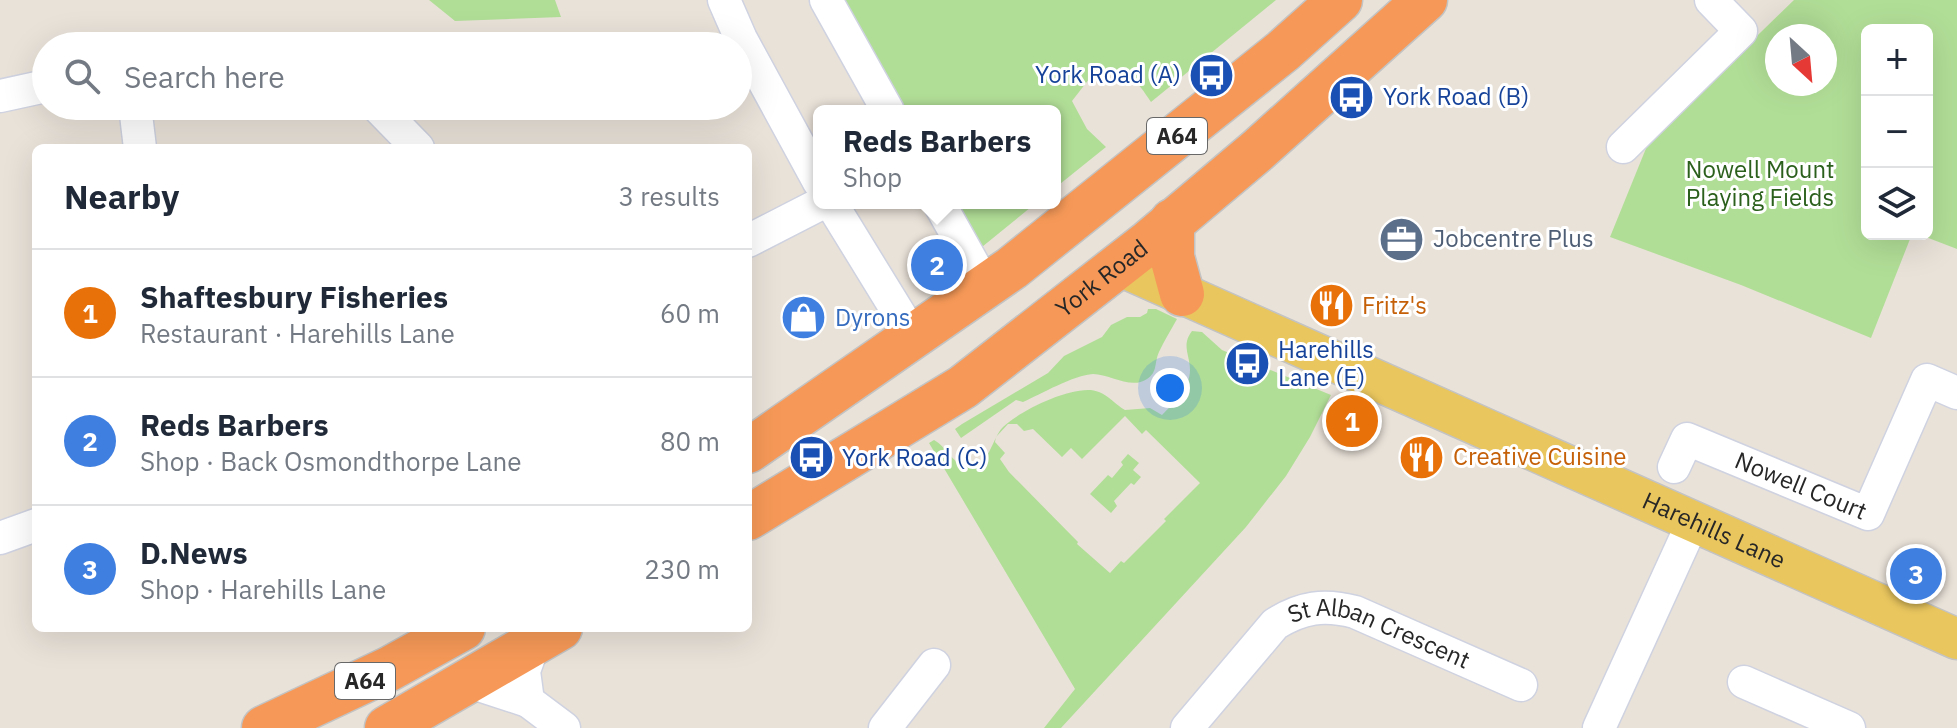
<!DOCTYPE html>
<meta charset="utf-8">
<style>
:root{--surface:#fff;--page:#f2f2f3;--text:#1f2937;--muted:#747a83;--line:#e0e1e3;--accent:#111827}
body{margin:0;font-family:"IBM Plex Sans",sans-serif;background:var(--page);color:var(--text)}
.controls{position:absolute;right:24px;top:24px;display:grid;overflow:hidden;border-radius:12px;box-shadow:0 8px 32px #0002}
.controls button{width:72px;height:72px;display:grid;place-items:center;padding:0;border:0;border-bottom:2px solid var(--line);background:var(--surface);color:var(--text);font:40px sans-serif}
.compass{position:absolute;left:1765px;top:24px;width:72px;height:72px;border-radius:50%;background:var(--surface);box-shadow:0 8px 32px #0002;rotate:154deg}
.you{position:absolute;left:1170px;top:388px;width:28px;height:28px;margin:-20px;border:6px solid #fff;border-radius:50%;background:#1a73e8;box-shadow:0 0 0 12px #1a73e833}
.badge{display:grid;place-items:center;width:52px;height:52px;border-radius:50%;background:var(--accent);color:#fff;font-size:26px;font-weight:700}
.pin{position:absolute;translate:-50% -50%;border:4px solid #fff;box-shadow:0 2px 8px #0006}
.popup{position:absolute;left:813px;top:105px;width:248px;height:104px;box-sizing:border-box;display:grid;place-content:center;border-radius:12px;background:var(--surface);filter:drop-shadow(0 2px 6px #0005);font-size:26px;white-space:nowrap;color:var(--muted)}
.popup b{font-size:30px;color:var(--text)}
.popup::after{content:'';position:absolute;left:50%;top:100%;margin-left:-16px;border:16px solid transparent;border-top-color:var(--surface)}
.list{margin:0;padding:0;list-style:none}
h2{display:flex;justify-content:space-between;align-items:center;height:104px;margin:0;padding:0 32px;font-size:34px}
h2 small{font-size:26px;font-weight:400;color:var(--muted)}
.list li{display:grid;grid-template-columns:52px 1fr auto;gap:24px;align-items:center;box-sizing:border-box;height:128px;padding:0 32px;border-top:2px solid var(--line)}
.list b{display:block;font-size:30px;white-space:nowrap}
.list p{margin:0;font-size:26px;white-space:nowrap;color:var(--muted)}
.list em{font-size:26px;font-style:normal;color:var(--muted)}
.icon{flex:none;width:44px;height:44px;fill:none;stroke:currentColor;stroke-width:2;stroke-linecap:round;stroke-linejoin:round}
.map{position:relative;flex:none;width:1957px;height:728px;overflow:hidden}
.search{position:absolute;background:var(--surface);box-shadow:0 8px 32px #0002;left:32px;top:32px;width:720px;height:88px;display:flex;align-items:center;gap:20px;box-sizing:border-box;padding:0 28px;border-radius:44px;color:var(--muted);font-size:30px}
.panel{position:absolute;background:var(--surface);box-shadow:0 8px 32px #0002;left:32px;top:144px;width:720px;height:488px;border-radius:12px}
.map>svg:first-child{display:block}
.green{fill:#b1de97;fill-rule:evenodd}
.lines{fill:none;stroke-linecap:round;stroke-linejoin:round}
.minor-casing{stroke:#cfd2e0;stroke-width:35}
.major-casing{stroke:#c3c3c3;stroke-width:43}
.highway-casing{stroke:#c3c3c3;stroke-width:47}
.minor{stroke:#fff;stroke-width:32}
.major{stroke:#e9c65e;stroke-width:40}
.highway{stroke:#f69958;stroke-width:44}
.labels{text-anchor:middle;stroke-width:6;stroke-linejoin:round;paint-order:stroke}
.shield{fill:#fff;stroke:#686868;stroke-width:2}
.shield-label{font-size:22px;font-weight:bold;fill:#272727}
.transit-label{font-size:24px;fill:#164399;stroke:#fff;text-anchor:start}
.park-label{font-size:24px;fill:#2b601c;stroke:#fff}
.service-label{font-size:24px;fill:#4e5e75;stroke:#fff;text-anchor:start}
.street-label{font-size:24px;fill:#272727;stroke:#fff}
.food-label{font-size:24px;fill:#c56008;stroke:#fff;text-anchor:start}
.shop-label{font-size:24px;fill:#366cbe;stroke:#fff;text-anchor:start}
</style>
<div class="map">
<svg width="1957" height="728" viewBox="0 0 1957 728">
<rect width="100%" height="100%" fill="#e9e2d9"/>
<!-- green -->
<path class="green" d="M 429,0 L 555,0 L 561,17 L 455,21 Z
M 839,0 L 1276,0 L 1151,102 C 1133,74 1125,70 1093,74 L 1072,101 L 1087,129 L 1106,147 L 1055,188 L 1055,111 L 900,111 Z
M 1794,0 L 1957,0 L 1957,249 L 1918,234 L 1927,234 L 1927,30 L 1867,30 L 1867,234 L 1912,234 L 1871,338 L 1741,285 L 1610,237 L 1649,141 ZM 1777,36 L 1825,36 L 1825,84 L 1777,84 Z
M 951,203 L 1036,203 L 977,251 Z
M 1148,309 L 1156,309 L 1177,319 C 1171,330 1164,341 1159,352 C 1154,363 1158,372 1147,379 C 1131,390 1110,374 1093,374 C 1074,375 1041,394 1023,402 L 1016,400 L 961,438 L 955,429 L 962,424 L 1048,373 L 1064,356 L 1102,337 L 1111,325 L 1127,317 L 1140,317 L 1147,313 Z
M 1192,331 L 1202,332 L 1222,350 L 1331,395 L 1310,437 L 1286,476 L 1246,527 L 1061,728 L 1044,728 L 1075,689 L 929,443 L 934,440 C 947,447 952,464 967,466 C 990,468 991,439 1003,427 C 1019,411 1077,382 1099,392 C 1108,395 1116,405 1125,410 L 1150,408 L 1162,415 C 1174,403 1190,388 1190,370 C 1190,355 1181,345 1192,331 ZM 1125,416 L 1142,434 L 1146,430 L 1200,483 L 1164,519 L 1166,521 L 1124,563 L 1121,561 L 1110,573 L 1077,544 L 1078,542 L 1009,472 L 1000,459 L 1005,453 L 995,442 L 996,437 L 1008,424 L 1017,424 L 1024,431 L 1033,429 L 1062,457 L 1071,448 L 1082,459 Z
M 1128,454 L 1139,463 L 1133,470 L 1141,477 L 1134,485 L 1131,483 L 1114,501 L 1117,506 L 1111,513 L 1090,494 L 1108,475 L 1112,478 L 1123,465 L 1121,462 Z"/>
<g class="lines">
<defs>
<g id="minor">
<path d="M 724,0 L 741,39 L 819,182"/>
<path d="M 826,0 L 888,111"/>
<path d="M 0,96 L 46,86"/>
<path d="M 135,106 L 140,148"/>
<path d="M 377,106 L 418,148"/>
<path d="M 1623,147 L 1741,31 L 1711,0"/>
<path d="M 831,203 L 914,338"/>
<path d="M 939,203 L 986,287"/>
<path d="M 748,241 L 822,203"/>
<path id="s1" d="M 1674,467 L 1687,439 L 1868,514 L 1927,380 L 1957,393"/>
<path d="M 0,538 L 36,525"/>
<path d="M 470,682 L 528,701 L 524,671 L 534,643"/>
<path d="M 1744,682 L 1849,728"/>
<path d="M 528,701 L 564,728"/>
<path d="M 885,728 L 934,665"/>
<path id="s2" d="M 1187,728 L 1275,624 C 1302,607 1324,604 1355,612 L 1521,685"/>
<path d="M 1599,728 L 1693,522"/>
</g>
<g id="major">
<path id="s3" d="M 1120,266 L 1957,639"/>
</g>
<g id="highway">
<path d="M 1172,221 L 1172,257 L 1182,294"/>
<path d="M 748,451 L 1012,268 L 1283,51 L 1340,0"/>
<path id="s4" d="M 748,518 L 963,387 L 1149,242 L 1258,150 L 1425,0"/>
<path d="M 264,728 L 389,669 L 463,628"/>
<path d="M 387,728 L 560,628"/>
</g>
</defs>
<!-- minor casing -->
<use href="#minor" class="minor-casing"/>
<!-- major casing -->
<use href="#major" class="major-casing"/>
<!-- highway casing -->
<use href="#highway" class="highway-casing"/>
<!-- minor -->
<use href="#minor" class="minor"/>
<!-- major -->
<use href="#major" class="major"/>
<!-- highway -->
<use href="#highway" class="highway"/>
</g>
<!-- icons -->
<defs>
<symbol id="bus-disc" viewBox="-11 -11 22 22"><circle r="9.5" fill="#1a4fb4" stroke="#fff"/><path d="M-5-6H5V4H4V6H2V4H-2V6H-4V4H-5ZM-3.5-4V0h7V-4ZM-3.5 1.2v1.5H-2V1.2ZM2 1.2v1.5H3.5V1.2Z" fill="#fff"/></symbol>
<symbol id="office-disc" viewBox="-11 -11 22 22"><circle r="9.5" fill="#5c6f8a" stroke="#fff"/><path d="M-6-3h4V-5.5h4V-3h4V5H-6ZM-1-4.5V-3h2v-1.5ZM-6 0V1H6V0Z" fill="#fff"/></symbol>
<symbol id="restaurant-disc" viewBox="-11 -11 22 22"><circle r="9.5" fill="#e8710a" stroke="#fff"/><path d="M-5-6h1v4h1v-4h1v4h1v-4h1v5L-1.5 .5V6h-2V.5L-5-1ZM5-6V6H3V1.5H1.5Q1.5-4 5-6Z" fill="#fff"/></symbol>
<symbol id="shop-disc" viewBox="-11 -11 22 22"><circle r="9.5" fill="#3f7fe0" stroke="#fff"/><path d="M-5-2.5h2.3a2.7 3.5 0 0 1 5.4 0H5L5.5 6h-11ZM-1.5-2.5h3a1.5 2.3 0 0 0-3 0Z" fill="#fff"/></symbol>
</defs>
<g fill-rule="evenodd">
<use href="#bus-disc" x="1186" y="50" width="51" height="51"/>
<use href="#bus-disc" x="1326" y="72" width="51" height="51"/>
<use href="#office-disc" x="1376" y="214" width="51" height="51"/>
<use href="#restaurant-disc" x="1306" y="280" width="51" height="51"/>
<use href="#shop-disc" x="778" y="292" width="51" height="51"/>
<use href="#bus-disc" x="1222" y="338" width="51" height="51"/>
<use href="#restaurant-disc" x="1396" y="432" width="51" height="51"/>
<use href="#bus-disc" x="786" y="432" width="51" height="51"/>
</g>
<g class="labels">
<!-- shield labels -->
<g class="shield">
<rect x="1147" y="118" width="60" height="36" rx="6"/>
<rect x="335" y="663" width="60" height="36" rx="6"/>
</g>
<g class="shield-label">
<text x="1177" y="144">A64</text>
<text x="365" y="689">A64</text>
</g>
<!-- transit labels -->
<g class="transit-label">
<text x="1181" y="83" text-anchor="end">York Road (A)</text>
<text x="1383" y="105">York Road (B)</text>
<text x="1278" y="358">Harehills<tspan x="1278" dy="28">Lane (E)</tspan></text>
<text x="842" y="466">York Road (C)</text>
</g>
<!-- park labels -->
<g class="park-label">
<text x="1760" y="178">Nowell Mount<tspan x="1760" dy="28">Playing Fields</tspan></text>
</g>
<!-- service labels -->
<g class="service-label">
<text x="1433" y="247">Jobcentre Plus</text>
</g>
<!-- street labels -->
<g class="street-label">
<text dy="8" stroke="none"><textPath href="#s4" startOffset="428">York Road</textPath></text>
<text dy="8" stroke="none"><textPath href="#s1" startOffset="154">Nowell Court</textPath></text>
<text dy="8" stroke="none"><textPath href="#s3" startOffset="650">Harehills Lane</textPath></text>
<text dy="8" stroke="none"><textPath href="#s2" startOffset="248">St Alban Crescent</textPath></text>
</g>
<!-- food labels -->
<g class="food-label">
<text x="1362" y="314">Fritz's</text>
<text x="1453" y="465">Creative Cuisine</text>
</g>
<!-- shop labels -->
<g class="shop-label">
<text x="835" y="326">Dyrons</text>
</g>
</g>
</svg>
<div class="controls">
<button>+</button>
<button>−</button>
<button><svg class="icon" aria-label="layers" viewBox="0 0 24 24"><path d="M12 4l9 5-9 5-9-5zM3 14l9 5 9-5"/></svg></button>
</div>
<svg class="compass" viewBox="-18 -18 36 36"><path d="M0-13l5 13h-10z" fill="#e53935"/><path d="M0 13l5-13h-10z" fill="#747a83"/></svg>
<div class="you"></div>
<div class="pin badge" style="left:1352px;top:421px;background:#e8710a">1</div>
<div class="pin badge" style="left:937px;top:265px;background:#3f7fe0">2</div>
<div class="popup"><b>Reds Barbers</b>Shop</div>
<div class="pin badge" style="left:1916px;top:574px;background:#3f7fe0">3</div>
<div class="search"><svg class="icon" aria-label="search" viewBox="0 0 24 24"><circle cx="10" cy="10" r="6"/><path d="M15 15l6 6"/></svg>Search here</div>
<section class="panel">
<h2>Nearby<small>3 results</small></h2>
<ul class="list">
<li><span class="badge" style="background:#e8710a">1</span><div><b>Shaftesbury Fisheries</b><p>Restaurant · Harehills Lane</p></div><em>60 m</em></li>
<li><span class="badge" style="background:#3f7fe0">2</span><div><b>Reds Barbers</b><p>Shop · Back Osmondthorpe Lane</p></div><em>80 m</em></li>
<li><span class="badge" style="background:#3f7fe0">3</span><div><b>D.News</b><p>Shop · Harehills Lane</p></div><em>230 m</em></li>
</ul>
</section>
</div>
